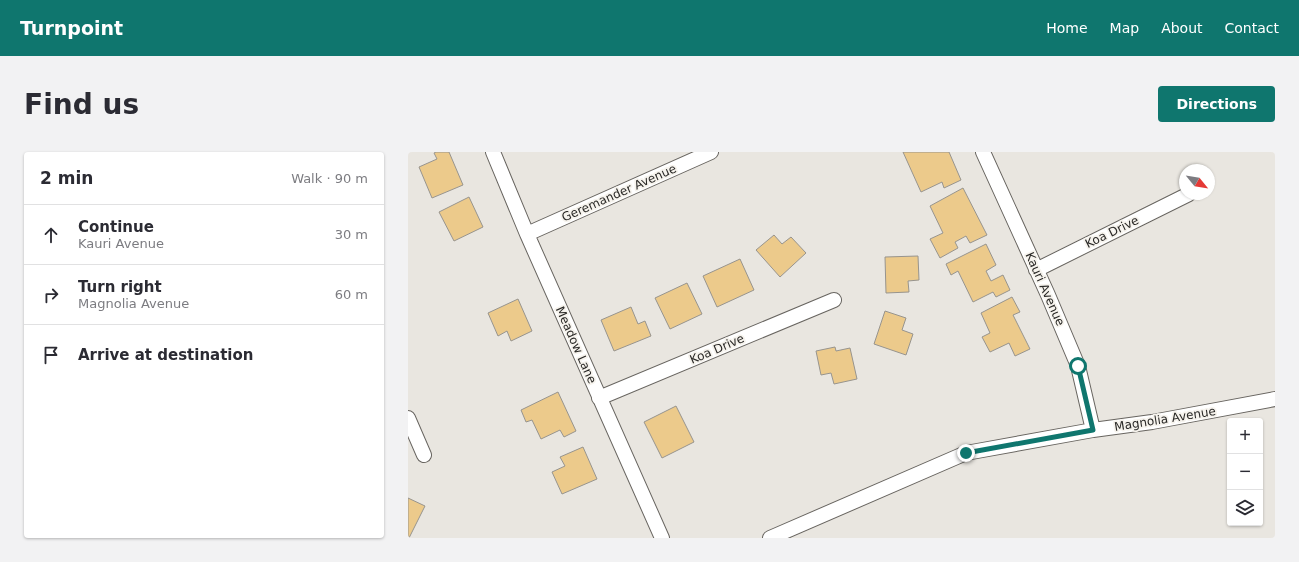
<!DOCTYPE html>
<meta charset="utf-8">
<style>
:root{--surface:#fff;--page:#f2f2f3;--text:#2b2b33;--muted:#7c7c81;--line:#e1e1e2;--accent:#0f766e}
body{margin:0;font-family:"DejaVu Sans",sans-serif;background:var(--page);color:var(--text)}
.controls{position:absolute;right:12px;bottom:12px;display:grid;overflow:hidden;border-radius:4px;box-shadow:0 1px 3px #0004}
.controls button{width:36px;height:36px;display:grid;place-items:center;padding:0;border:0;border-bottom:1px solid var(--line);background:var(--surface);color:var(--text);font:20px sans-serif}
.compass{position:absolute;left:771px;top:12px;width:36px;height:36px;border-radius:50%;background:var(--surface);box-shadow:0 1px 3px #0004;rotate:120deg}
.stop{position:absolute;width:12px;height:12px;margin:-9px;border:3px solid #0f766e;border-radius:50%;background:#fff}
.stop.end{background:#0f766e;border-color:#fff;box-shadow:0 1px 4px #0008}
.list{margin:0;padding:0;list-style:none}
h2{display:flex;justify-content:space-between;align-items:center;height:52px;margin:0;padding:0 16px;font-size:17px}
h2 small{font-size:13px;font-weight:400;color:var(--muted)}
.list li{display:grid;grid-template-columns:26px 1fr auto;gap:12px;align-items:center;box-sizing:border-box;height:60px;padding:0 16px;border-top:1px solid var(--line)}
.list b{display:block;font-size:15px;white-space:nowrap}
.list p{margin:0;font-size:13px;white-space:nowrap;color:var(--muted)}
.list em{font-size:13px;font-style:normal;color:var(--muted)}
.icon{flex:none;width:22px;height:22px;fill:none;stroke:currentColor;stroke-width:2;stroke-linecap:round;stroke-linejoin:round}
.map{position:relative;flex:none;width:867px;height:386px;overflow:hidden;border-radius:4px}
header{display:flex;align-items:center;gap:24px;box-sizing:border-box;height:56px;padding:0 20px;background:var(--accent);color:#fff}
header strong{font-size:19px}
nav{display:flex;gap:22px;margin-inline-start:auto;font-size:14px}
.intro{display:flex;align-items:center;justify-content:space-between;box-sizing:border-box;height:96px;padding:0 24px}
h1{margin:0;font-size:28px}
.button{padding:10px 18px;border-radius:4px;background:var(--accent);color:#fff;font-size:14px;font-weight:700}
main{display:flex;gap:24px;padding:0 24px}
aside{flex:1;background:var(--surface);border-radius:4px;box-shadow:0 1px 3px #0004}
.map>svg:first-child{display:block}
.building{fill:#ecca8b;stroke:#97948e}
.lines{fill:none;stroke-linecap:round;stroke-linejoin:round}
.minor-casing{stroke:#686560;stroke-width:16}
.minor{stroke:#fff;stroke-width:14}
.route{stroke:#0f766e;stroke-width:5}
.labels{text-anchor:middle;stroke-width:3.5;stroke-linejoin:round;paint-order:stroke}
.street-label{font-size:12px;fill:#292826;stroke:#f6f3ed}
</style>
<header>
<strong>Turnpoint</strong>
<nav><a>Home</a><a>Map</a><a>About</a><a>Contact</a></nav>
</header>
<div class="intro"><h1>Find us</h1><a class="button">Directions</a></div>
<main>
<aside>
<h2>2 min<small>Walk · 90 m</small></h2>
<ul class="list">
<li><svg class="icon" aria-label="ahead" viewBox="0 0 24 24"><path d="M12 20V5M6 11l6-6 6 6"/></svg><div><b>Continue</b><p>Kauri Avenue</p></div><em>30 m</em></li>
<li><svg class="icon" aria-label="right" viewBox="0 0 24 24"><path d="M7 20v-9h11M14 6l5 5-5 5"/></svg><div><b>Turn right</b><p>Magnolia Avenue</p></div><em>60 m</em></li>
<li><svg class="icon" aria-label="arrive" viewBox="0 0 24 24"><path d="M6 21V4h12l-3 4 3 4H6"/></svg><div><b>Arrive at destination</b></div></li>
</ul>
</aside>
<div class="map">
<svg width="867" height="386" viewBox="0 0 867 386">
<rect width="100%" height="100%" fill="#e9e6e0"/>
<!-- building -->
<path class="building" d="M 28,0 L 41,0 L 55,33 L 24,46 L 11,15 L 29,7 L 26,1 Z
M 495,0 L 541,0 L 553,28 L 536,36 L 534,30 L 513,40 Z
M 555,36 L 579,83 L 562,91 L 558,84 L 547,90 L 550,96 L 532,106 L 522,87 L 535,81 L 522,54 Z
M 61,45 L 75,75 L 46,89 L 31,60 Z
M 366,83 L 374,92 L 383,85 L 398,101 L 372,125 L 348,98 Z
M 578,92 L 588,113 L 578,119 L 583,129 L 595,123 L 602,138 L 588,145 L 585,140 L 565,150 L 550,119 L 543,123 L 538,112 Z
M 510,104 L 511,128 L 500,129 L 501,140 L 478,141 L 477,105 Z
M 332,107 L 346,138 L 309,155 L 295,124 Z
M 279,131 L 294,162 L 262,177 L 247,146 Z
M 604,145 L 612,160 L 605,163 L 622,197 L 607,204 L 601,191 L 582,200 L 574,185 L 582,181 L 573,161 Z
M 110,147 L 124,179 L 103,189 L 99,179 L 90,184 L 80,161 Z
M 223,155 L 230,172 L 237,169 L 243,184 L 206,199 L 193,168 Z
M 477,159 L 498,166 L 494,178 L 505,182 L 498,203 L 466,192 Z
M 427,195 L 428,199 L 442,196 L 449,227 L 426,232 L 423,221 L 413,223 L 408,199 Z
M 150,240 L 168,279 L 156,285 L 152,278 L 133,287 L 124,268 L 118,270 L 113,258 Z
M 268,254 L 286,290 L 254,306 L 236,270 Z
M 175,295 L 189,327 L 154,342 L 144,320 L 157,314 L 152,305 Z
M 0,346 L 17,354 L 1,386 L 0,386 Z"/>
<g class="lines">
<defs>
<path id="minor" d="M 85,0 L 119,82 L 254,386
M 575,0 L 640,143 L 670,214 L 685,278
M 119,82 L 303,0
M 628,118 L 781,42
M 191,246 L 426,148
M 0,266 L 16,303
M 362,386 L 558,301 L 685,278 L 744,270 L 867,247"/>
</defs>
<!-- minor casing -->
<use href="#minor" class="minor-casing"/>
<!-- minor -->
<use href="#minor" class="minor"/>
</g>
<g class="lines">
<!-- route -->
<path class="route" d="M 558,301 L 685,278 L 670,214"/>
</g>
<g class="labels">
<!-- street labels -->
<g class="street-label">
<text transform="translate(211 41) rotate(-24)" y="4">Geremander Avenue</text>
<text transform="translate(704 80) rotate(-26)" y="4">Koa Drive</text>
<text transform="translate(637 137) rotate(66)" y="4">Kauri Avenue</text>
<text transform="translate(168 193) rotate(66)" y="4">Meadow Lane</text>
<text transform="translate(309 197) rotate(-23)" y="4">Koa Drive</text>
<text transform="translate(757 267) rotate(-9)" y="4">Magnolia Avenue</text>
</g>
</g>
</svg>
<div class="controls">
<button>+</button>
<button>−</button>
<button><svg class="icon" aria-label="layers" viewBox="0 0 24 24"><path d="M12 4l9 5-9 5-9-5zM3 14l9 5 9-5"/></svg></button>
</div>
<svg class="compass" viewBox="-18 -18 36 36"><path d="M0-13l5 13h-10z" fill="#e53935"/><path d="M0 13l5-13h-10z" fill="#7c7c81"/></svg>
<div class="stop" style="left:670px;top:214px"></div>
<div class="stop end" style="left:558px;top:301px"></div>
</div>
</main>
